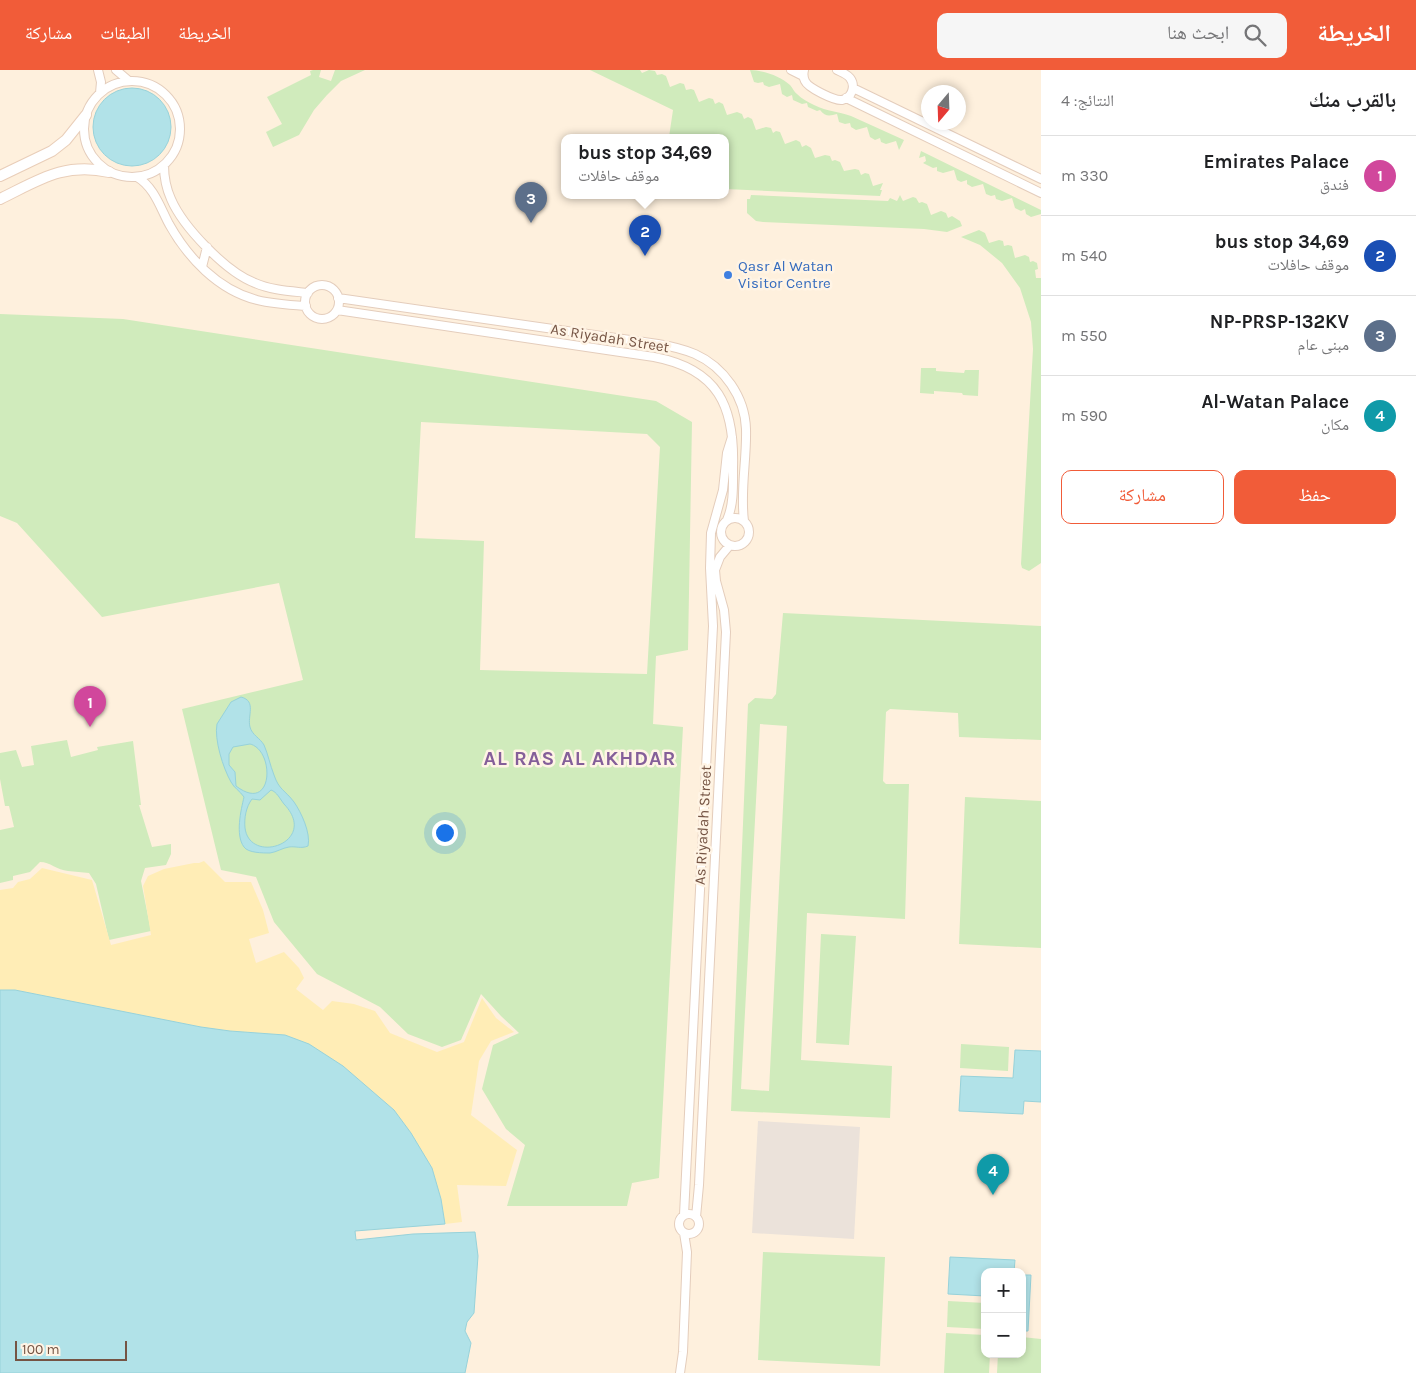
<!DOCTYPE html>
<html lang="ar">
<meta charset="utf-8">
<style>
:root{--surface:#fff;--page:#f6f6f6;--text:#202124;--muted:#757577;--line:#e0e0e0;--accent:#f15c39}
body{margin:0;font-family:Karla,"Noto Naskh Arabic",sans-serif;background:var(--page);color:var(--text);direction:rtl}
.controls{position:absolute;right:15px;bottom:15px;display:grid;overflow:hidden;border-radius:10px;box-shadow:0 2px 8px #0003}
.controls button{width:45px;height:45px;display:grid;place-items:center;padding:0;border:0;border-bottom:1px solid var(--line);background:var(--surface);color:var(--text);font:25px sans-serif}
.compass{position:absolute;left:921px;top:15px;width:45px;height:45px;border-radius:50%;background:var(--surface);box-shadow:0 2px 8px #0003;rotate:199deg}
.scale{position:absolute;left:15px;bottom:12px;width:112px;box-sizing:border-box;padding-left:5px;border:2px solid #755444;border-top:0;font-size:14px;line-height:18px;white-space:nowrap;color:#755444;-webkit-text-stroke:4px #fff4e5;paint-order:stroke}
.you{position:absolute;left:444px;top:762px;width:18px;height:18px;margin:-12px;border:4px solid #fff;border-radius:50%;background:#1a73e8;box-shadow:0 0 0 8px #1a73e833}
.badge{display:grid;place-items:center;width:32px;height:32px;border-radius:50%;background:var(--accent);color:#fff;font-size:16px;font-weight:700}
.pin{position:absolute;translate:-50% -41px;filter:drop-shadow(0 1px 2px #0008)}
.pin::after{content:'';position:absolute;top:26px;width:18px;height:15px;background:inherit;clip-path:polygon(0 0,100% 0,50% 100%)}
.popup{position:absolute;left:561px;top:64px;width:168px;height:65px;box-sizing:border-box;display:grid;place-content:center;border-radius:10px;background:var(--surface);filter:drop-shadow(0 1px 4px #0005);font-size:16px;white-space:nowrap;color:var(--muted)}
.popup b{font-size:19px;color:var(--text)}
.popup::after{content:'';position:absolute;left:50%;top:100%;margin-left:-10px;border:10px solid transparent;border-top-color:var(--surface)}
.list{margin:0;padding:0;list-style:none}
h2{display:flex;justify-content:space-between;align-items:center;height:65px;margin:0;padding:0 20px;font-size:21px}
h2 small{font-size:16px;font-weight:400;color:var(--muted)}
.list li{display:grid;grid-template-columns:32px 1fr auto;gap:15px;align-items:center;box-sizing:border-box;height:80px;padding:0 20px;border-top:1px solid var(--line)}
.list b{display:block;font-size:19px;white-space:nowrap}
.list p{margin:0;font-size:16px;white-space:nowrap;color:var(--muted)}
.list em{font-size:16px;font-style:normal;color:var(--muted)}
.actions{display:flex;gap:10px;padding:15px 20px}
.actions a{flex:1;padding:11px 0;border:1px solid var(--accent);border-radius:10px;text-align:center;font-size:18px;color:var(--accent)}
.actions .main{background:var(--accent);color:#fff}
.icon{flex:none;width:28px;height:28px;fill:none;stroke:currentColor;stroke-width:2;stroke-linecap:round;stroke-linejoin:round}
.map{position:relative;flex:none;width:1041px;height:1303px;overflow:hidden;direction:ltr}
header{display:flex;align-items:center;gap:30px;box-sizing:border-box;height:70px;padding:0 25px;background:var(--accent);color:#fff}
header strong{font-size:24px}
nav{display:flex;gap:28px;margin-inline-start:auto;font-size:18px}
.search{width:350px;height:45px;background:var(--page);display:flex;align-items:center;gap:12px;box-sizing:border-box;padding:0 18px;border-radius:10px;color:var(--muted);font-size:19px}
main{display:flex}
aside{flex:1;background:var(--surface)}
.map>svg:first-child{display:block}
.industrial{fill:#ebe2da}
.green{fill:#d0ebbc;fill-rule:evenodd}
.sand{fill:#ffedb6}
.water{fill:#b1e2e8;stroke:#97d2da;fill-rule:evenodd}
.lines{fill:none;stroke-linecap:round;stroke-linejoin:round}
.street-casing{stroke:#e4cdbc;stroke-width:10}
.secondary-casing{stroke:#e9ceb9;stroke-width:12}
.street{stroke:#fff;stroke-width:8}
.secondary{stroke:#fff;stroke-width:10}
.shop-dot{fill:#3f7fe0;stroke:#fff4e5;stroke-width:2}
.labels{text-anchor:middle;stroke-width:5;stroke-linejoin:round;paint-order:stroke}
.shop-label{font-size:15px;fill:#366cbe;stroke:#fff4e5;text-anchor:start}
.street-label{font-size:15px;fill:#755444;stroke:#fff4e5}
.district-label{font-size:20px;font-weight:bold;letter-spacing:1px;fill:#845f99;stroke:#fff4e5}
</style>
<header>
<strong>الخريطة</strong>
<div class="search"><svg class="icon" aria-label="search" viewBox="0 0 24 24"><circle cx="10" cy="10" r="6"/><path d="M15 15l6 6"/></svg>ابحث هنا</div>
<nav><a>الخريطة</a><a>الطبقات</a><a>مشاركة</a></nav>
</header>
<main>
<aside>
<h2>بالقرب منك<small>النتائج: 4</small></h2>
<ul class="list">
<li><span class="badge" style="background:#d1479c">1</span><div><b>Emirates Palace</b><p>فندق</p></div><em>330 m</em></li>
<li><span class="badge" style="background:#1a4fb4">2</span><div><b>bus stop 34,69</b><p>موقف حافلات</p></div><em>540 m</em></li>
<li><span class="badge" style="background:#5c6f8a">3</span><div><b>NP-PRSP-132KV</b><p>مبنى عام</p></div><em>550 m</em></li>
<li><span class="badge" style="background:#0f9aa8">4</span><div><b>Al-Watan Palace</b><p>مكان</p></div><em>590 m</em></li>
</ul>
<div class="actions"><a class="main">حفظ</a><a>مشاركة</a></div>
</aside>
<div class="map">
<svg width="1041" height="1303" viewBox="0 0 1041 1303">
<rect width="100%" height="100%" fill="#fef0dd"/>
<!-- industrial -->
<path class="industrial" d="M 758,1051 L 860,1057 L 854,1169 L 752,1163 Z"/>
<!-- green -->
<path class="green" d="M 313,0 L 321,0 L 319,7 L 331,11 L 335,0 L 365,0 L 341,11 L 327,25 L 314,40 L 299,65 L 273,77 L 266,62 L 282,54 L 267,27 L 311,5 L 310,1 Z
M 590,0 L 640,0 L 642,3 L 649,0 L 655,1 L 657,5 L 662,4 L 666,6 L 670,17 L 680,13 L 684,14 L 686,20 L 691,19 L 694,20 L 699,32 L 709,28 L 713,29 L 715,34 L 719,32 L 723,34 L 727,45 L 737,42 L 742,44 L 744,49 L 748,47 L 752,49 L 756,60 L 766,57 L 771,58 L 773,63 L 776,61 L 780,62 L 785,74 L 796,70 L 800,72 L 802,77 L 806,75 L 811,78 L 815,88 L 825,85 L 830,86 L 832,91 L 835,90 L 840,92 L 844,101 L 855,99 L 859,100 L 861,105 L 865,103 L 869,104 L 873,116 L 883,113 L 880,120 L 882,120 L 880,126 L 725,119 L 725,67 L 669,67 L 673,40 Z
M 750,0 C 762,0 780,6 790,15 C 793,18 794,22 797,24 C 802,29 808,32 814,35 C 828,42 838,41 851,46 L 904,70 L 899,80 L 896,71 L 886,74 L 881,72 L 880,68 L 875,70 L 870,67 L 867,57 L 856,60 L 851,57 L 850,53 L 845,54 L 839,52 L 837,44 C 830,46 825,47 820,40 L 817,41 L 808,37 L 807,33 L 802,34 L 793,30 L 792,25 L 787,27 L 782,24 L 780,14 L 769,17 L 764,15 L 763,12 L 758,13 L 754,12 Z
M 921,81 L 1041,140 L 1041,144 L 1031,147 L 1026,144 L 1025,139 L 1021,141 L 1015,138 L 1012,128 L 1002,131 L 996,129 L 995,125 L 991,126 L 986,124 L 983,114 L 972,117 L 967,114 L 967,110 L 961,112 L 957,110 L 954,100 L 943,103 L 937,101 L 937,97 L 933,98 L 923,93 L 926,91 L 925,86 L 919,88 Z
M 751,125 L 888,131 L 890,128 L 897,131 L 900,125 L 903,131 L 913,127 L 916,128 L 919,133 L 922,132 L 927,134 L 931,145 L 941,141 L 946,143 L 948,148 L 952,146 L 960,151 L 962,156 L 947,162 L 924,159 L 763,152 L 756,151 L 747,143 L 747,129 L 750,129 Z
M 979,160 L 985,163 L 989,173 L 999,170 L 1003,171 L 1004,176 L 1008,175 L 1012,176 L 1015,188 L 1025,185 L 1029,187 L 1030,192 L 1033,191 L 1037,193 L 1038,199 L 1035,200 L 1036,208 L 1041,208 L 1041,493 L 1029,501 L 1022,498 L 1021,494 L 1033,279 L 1031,252 L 1020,218 L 1002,193 L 980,175 L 961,167 Z
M 0,244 L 123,249 L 656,331 L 692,352 L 688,580 L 656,586 L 653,654 L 683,657 L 659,1108 L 632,1113 L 627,1136 L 507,1136 L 525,1075 L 506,1059 L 482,1019 L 493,975 L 519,963 L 501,946 L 481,924 L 461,970 L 442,977 L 408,964 L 380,937 L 317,904 L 274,852 L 256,807 L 221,800 L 182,639 L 303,610 L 279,513 L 102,547 L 17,453 L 0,446 ZM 421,352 L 647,364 L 660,377 L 647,604 L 480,600 L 484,471 L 415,468 Z
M 921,298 L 936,298 L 936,301 L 964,303 L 965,300 L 979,300 L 978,326 L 963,325 L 962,323 L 934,321 L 934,324 L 920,323 Z
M 783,543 L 1041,556 L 1041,670 L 959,667 L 958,643 L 890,639 L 886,642 L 883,711 L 886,714 L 909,714 L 905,849 L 807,843 L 801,990 L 892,996 L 890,1048 L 731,1041 L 748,634 L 755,628 L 772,629 L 776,624 ZM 760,654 L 787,656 L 769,1021 L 741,1019 Z
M 67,670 L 71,687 L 98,680 L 97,677 L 133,671 L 141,735 L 139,735 L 152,777 L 171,774 L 171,784 L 166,795 L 145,798 L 141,811 L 151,861 L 109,870 L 96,814 L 89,803 C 82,802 75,802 68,801 C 57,800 50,792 40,792 L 30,802 L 13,806 L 13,810 L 0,813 L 0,760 L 14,757 L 9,736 L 5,736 L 0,709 L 0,683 L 16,680 L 22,697 L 34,695 L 31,676 Z
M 965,727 L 1041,731 L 1041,878 L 959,874 Z
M 821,864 L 856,866 L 849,975 L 816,973 Z
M 961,974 L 1009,977 L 1008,1001 L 960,998 Z
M 763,1182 L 885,1187 L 880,1296 L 758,1290 Z
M 948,1231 L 985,1233 L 985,1259 L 947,1257 Z
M 946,1263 L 985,1265 L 985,1284 L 990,1284 L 989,1303 L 944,1303 Z
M 1022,1267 L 1041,1269 L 1041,1303 L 997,1303 L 998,1284 L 1022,1284 Z"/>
<!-- sand -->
<path class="sand" d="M 204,791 L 225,812 L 251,812 L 263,840 L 269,863 L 249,869 L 256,893 L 284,882 L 299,898 L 304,908 L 296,919 L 323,940 L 332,931 L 354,934 L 375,941 L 390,963 L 437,982 L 464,972 L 482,928 L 496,948 L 514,962 L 491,971 L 479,991 L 471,1045 L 517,1080 L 506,1116 L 457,1115 L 462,1152 L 445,1154 L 441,1129 L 432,1098 L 411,1063 L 394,1040 L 343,996 L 308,974 L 285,965 L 230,961 L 201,957 L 15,920 L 0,920 L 0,820 L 13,818 L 18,812 L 30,809 L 42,798 L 92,810 L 111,875 L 151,865 L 143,816 L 148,806 L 164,799 L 194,793 L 199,793 Z"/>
<!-- water -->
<path class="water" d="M93 57a39 39 0 1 1 78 0a39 39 0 1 1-78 0Z
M 241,627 C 257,631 247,646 250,657 C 252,665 260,668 264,675 C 268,684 270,695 274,705 C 279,720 285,720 294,732 C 301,742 311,763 308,776 C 301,779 296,776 289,777 C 282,778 277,782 270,783 C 263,783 248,783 244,777 C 235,765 241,740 244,727 C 240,721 234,718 231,712 C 223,698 214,669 217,654 L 231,632 ZM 250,674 C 275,680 274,745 236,716 L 235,702 L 229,695 L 229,684 L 233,677 ZM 271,720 C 277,722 280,729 284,734 C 320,772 250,796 245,758 C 244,748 246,737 252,729 L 260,730 Z
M 0,920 L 15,920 L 201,957 L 230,961 L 285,965 L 309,974 L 343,996 L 394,1040 L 411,1063 L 432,1098 L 441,1129 L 445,1154 L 355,1161 L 356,1170 L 413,1164 L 475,1162 L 478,1186 L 474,1243 L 467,1252 L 465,1261 L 471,1273 L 465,1303 L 0,1303 Z
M 1015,980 L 1041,981 L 1041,1032 L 1024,1031 L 1023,1044 L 959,1041 L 961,1006 L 1013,1008 Z
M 950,1187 L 1015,1190 L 1014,1202 L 985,1202 L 985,1226 L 948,1224 Z
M 1022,1205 L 1031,1205 L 1028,1261 L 1022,1261 Z"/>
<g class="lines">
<defs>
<path id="street" d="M 98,0 L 101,12 L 100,23
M 116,0 L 129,11
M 791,0 L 803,6
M 804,0 C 803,4 803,7 805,11 C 808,18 835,31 842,30 C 852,28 856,16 850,8 C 847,4 841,2 837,0
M84 59a48 48 0 1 1 96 0a48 48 0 1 1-96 0Z
M 853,18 L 1041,109
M 846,28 L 1041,123
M 164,95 C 164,107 166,118 171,129 C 183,157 226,202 255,213 C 271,220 290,221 308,223
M 137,107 C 154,117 160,137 169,154 C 188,188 218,220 257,230 C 273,234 290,235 306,236
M 202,197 L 207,177
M305 232a17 17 0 1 1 34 0a17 17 0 1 1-34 0Z
M 338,228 L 658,274 C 670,276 683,279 695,284 C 724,297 745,327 746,359 C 747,389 740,420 744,451
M 337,240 L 654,287 C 718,299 735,336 733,398 C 733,415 734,434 727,450
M721 462a14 14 0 1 1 28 0a14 14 0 1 1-28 0Z
M679 1154a10 10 0 1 1 20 0a10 10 0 1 1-20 0Z
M 684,1145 L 713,556 L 710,498 L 711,463 L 723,420 L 727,383 L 732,367
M 696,1147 L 699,1115 L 726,562 L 724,540 L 716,511 L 715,500 L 720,487 L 730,475
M 680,1303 L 683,1282 L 687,1182 L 684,1163"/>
<path id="secondary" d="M 0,106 L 52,81 L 66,70 L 86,45
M 0,129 C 39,110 64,92 109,102"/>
</defs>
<!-- street casing -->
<use href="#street" class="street-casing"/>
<!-- secondary casing -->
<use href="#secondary" class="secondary-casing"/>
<!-- street -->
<use href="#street" class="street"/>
<!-- secondary -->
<use href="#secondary" class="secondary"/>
</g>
<!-- markers -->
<circle class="shop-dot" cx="728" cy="205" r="5"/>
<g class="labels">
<!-- shop labels -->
<g class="shop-label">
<text x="738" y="201">Qasr Al Watan<tspan x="738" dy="17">Visitor Centre</tspan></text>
</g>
<!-- street labels -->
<g class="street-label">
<text transform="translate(610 268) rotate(9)" y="5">As Riyadah Street</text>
<text transform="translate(703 755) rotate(-87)" y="5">As Riyadah Street</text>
</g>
<!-- district labels -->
<g class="district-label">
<text x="580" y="695">AL RAS AL AKHDAR</text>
</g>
</g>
</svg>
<div class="controls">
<button>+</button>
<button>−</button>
</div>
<svg class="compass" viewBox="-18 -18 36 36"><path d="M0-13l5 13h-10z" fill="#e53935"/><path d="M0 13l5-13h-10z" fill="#757577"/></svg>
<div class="scale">100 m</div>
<div class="you"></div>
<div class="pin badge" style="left:90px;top:657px;background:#d1479c">1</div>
<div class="pin badge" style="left:645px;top:186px;background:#1a4fb4">2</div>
<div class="popup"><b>bus stop 34,69</b>موقف حافلات</div>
<div class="pin badge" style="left:531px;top:153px;background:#5c6f8a">3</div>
<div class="pin badge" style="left:993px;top:1125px;background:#0f9aa8">4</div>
</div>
</main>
